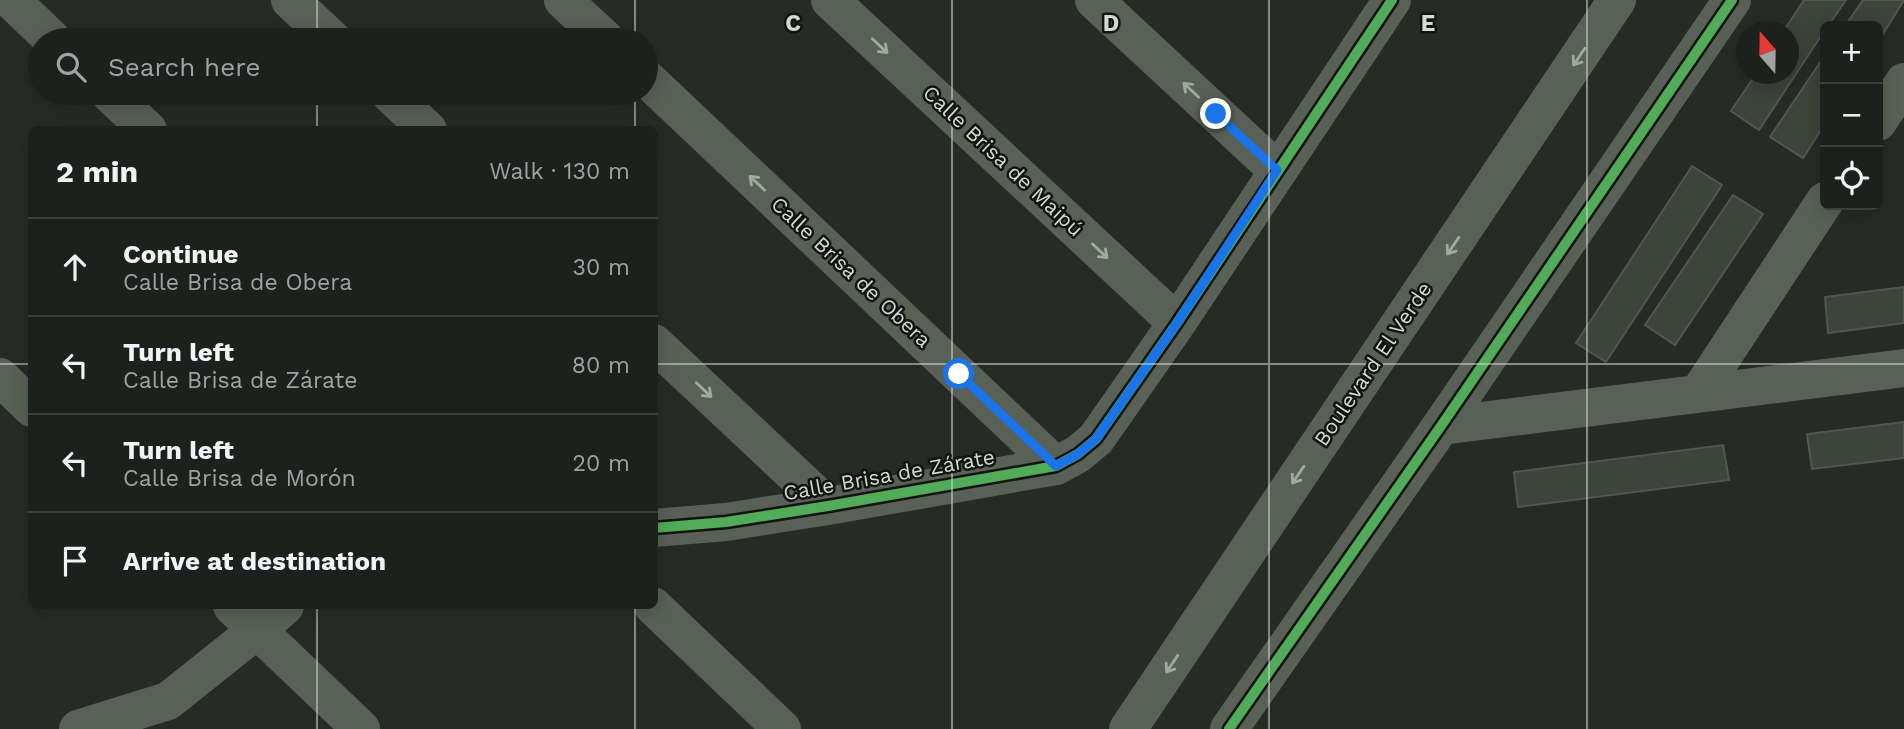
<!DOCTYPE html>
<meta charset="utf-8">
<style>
:root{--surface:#1d201c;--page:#252825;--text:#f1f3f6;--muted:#a0a3a3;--line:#3b3e3b}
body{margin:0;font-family:"Work Sans",sans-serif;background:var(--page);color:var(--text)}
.controls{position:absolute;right:21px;top:21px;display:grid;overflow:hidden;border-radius:10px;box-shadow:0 4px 18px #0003}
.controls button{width:63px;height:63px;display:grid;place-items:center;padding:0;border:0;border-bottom:2px solid var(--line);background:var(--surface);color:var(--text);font:35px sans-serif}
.compass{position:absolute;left:1736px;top:21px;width:63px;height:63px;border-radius:50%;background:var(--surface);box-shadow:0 4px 18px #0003;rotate:340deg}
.stop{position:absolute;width:21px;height:21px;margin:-16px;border:5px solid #1a73e8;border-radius:50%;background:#fff}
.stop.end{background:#1a73e8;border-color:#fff;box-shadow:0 2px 7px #0008}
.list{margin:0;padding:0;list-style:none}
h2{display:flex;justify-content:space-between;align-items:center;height:91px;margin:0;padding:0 28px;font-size:30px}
h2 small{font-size:23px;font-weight:400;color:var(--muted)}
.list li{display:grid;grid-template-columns:46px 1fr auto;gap:21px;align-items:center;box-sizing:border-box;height:98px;padding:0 28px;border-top:2px solid var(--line)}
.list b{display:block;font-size:26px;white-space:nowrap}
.list p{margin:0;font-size:23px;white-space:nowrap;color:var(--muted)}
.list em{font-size:23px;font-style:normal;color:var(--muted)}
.icon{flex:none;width:38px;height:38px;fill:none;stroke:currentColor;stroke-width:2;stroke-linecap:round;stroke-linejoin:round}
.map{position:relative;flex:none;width:1904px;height:729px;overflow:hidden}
.search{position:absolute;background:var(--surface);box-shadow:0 4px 18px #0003;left:28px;top:28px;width:630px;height:77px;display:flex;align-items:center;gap:18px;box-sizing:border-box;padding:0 24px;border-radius:38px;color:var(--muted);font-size:26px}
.panel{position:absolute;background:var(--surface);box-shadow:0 4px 18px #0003;left:28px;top:126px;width:630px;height:483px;border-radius:10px}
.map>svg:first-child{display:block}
.building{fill:#3d443a;stroke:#525551;stroke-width:2}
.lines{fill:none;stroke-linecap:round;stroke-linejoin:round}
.minor{stroke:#596156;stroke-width:38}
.cycleway-casing{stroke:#111410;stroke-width:15}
.cycleway{stroke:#51ab58;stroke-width:10}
.oneway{stroke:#a3a9a1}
.route{stroke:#1a73e8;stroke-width:9}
.grid{fill:none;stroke:#d4d9d3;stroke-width:2;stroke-opacity:0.55}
.labels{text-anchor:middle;stroke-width:5;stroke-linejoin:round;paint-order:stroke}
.street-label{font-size:21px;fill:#d4d9d3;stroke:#111410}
.grid-label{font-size:23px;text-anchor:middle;font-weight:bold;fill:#d4d9d3;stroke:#111410;stroke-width:5;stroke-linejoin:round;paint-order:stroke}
</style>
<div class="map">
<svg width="1904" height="729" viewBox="0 0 1904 729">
<rect width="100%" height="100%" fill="#272b26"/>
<!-- building -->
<path class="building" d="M 1804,0 L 1846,0 L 1828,26 L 1825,26 L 1825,30 L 1759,130 L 1731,111 L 1756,74 L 1788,74 L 1788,32 L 1783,32 Z
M 1863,0 L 1904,0 L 1878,42 L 1878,26 L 1845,26 Z
M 1825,55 L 1825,124 L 1803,158 L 1770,137 Z
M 1692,166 L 1722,185 L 1606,362 L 1576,343 Z
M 1733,195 L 1763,214 L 1675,345 L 1645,325 Z
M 1904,287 L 1904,323 L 1828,333 L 1825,297 Z
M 1904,422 L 1904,458 L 1812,469 L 1807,434 Z
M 1723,445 L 1729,480 L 1518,507 L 1514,472 Z"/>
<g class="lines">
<!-- minor -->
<path class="minor" d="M 11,0 L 53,40
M 290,0 L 333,40
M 563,0 L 606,40
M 830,0 L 1177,323
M 1094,0 L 1277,170
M 646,78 L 1056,466
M 109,93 L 148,130
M 389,93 L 428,130
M 1878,122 L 1904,82
M 654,343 L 828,506
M 0,377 L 32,408
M 1698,394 L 1825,201
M 1441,426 L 1904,368
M 654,528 L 726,522 L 828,506 L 1056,466 L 1078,454 L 1096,439 L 1177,323 L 1392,0
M 232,606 L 361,729
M 653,606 L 782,729
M 78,729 L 168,701 L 257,630 L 285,606
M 1128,729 L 1617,0
M 1229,729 L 1441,426 L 1732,0"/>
<defs>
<path id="cycleway" d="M 654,528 L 726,522 L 828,506 L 1056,466 L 1078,454 L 1096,439 L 1177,323 L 1392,0
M 1229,729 L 1441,426 L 1732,0"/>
</defs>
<!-- cycleway casing -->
<use href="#cycleway" class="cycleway-casing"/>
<!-- cycleway -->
<use href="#cycleway" class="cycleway"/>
</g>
<!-- one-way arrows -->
<defs><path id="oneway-shaft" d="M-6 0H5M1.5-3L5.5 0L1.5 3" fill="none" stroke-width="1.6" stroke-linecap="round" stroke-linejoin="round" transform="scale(1.75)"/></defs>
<g class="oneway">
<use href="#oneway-shaft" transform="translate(880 46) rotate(43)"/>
<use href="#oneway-shaft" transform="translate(1579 57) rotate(124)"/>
<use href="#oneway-shaft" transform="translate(1191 90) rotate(-137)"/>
<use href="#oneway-shaft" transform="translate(757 183) rotate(-137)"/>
<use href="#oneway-shaft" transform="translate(1453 246) rotate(124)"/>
<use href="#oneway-shaft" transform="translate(1100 251) rotate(43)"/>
<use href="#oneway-shaft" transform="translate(704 390) rotate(43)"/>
<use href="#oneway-shaft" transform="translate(1298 475) rotate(124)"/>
<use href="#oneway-shaft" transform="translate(1172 664) rotate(124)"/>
</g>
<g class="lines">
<!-- route -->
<path class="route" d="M 959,374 L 1056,466 L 1078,454 L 1096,439 L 1177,323 L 1277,170 L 1216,114"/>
</g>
<!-- grid -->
<path class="grid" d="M 317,0 L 317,40M 635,0 L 635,40M 952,0 L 952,729M 1269,0 L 1269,729M 1587,0 L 1587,729M 317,93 L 317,130M 635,93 L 635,130M 0,364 L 32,364M 654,364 L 1904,364M 317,606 L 317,729M 635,606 L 635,729"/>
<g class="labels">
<!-- street labels -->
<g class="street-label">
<text transform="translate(1003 161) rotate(43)" y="7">Calle Brisa de Maipú</text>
<text transform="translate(851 272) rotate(43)" y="7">Calle Brisa de Obera</text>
<text transform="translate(1373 364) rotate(-56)" y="7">Boulevard El Verde</text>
<text transform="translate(889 475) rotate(-10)" y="7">Calle Brisa de Zárate</text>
</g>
</g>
<g class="grid-label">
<text x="793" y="31">C</text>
<text x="1111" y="31">D</text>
<text x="1428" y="31">E</text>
</g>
</svg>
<div class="controls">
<button>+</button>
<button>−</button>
<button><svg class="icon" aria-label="locate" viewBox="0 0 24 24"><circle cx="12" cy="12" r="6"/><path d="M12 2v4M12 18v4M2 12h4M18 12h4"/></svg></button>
</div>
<svg class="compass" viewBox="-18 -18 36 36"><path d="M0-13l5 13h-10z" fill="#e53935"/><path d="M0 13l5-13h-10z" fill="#a0a3a3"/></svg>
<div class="stop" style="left:959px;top:374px"></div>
<div class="stop end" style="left:1216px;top:114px"></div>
<div class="search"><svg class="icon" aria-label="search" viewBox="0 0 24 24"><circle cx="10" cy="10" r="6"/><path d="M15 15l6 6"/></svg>Search here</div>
<section class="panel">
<h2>2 min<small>Walk · 130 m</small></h2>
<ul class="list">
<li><svg class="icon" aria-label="ahead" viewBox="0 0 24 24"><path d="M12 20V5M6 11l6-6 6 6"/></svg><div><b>Continue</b><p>Calle Brisa de Obera</p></div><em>30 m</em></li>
<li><svg class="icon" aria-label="left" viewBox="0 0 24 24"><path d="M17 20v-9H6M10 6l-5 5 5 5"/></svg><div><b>Turn left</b><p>Calle Brisa de Zárate</p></div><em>80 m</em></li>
<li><svg class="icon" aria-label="left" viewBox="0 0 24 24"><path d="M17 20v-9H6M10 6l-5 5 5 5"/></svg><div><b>Turn left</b><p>Calle Brisa de Morón</p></div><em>20 m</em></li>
<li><svg class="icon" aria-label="arrive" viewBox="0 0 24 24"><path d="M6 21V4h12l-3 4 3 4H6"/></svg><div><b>Arrive at destination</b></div></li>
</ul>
</section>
</div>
